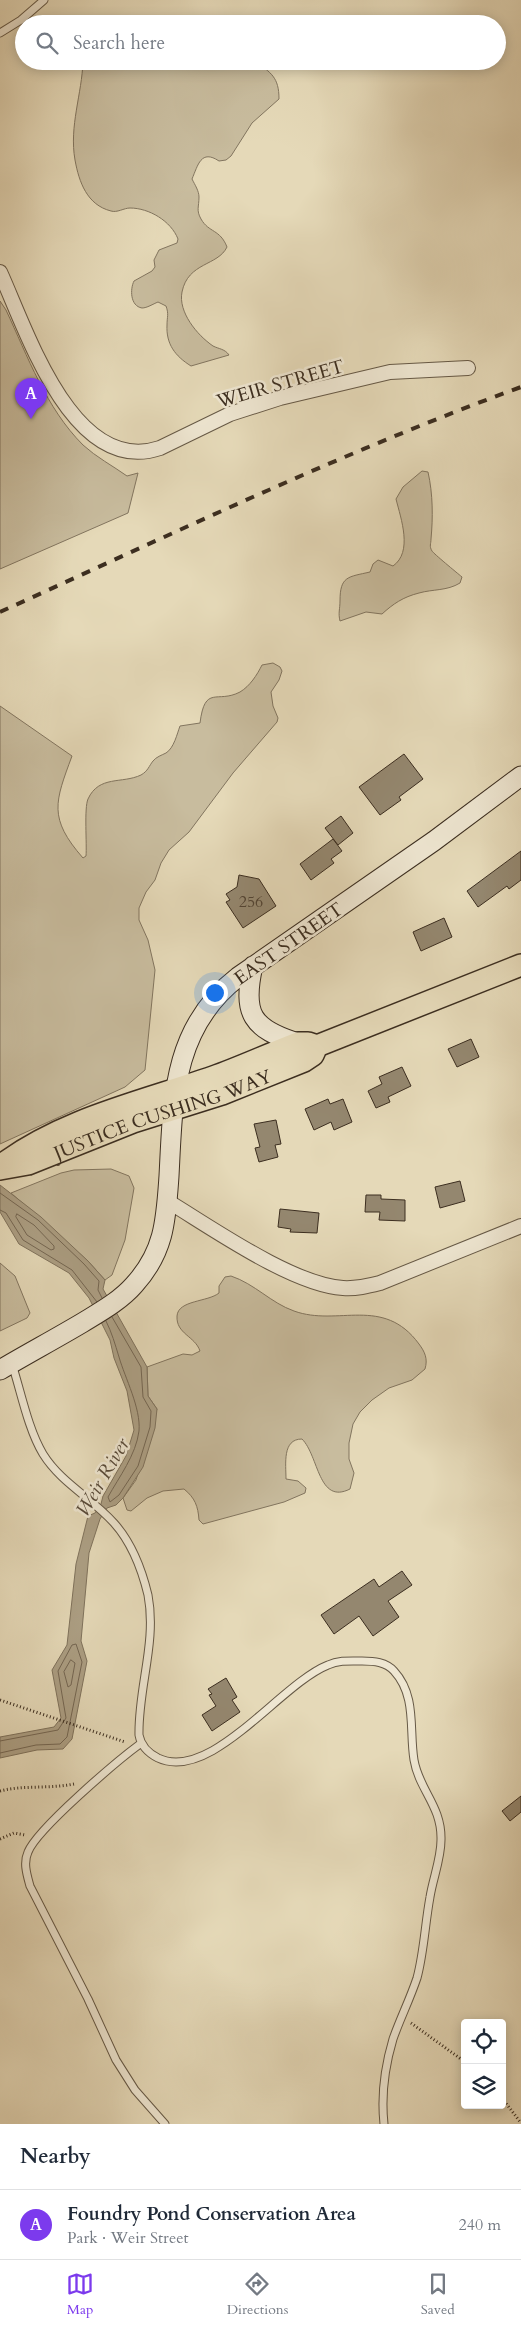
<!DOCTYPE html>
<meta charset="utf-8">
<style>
:root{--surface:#fff;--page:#f6f6f7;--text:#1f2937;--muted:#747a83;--line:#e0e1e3;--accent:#7c3aed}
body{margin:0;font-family:Cardo,serif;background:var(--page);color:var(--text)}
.controls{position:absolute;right:15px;bottom:15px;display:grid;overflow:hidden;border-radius:5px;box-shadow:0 2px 12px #0003}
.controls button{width:45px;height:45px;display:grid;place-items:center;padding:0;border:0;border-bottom:1px solid var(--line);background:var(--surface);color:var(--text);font:25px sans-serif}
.you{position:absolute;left:214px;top:992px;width:18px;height:18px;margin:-12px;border:4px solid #fff;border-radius:50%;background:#1a73e8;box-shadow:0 0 0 8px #1a73e833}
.badge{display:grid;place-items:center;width:32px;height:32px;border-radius:50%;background:var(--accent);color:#fff;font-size:16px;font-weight:700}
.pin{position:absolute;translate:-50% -41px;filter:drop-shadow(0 1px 2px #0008)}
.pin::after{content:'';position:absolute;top:26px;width:18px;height:15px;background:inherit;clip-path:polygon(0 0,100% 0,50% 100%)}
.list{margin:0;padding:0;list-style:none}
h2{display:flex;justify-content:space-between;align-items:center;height:65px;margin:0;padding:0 20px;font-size:21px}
h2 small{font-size:16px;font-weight:400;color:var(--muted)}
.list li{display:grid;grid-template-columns:32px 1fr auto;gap:15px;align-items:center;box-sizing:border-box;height:70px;padding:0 20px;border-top:1px solid var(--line)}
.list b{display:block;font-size:19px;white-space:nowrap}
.list p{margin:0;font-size:16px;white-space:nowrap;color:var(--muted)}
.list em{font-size:16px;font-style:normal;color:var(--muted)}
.icon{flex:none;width:28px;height:28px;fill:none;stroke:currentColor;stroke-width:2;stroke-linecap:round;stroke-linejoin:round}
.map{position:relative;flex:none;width:521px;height:2124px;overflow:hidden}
.search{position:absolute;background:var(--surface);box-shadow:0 2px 12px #0003;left:15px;right:15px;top:15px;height:55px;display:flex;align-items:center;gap:12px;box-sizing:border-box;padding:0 18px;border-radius:28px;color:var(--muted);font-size:19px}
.sheet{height:135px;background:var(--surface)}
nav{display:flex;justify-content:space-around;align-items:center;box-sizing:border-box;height:70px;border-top:1px solid var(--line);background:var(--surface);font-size:14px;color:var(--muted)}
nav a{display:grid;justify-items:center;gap:2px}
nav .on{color:var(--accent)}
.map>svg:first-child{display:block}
.green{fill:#c8bc9e;stroke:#82755f}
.water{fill:#ac9f84;stroke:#7f725c}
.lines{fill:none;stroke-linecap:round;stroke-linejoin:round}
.shore{stroke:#746652;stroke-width:1}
.building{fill:#94876f;stroke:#3c2e20}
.lane-casing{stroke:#665946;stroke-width:9}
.street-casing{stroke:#665946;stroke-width:16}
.secondary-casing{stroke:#3c2e20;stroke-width:21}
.primary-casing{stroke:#3c2e20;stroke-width:24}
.path{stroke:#3c2e20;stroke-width:3;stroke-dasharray:1 2.5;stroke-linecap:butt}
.lane{stroke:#eee6d1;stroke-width:7}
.street{stroke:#eee6d1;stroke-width:14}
.secondary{stroke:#eee6d1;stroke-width:19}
.primary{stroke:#e5d9b8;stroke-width:21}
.rail{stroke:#3c2e20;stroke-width:4;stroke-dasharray:9 9;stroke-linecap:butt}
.labels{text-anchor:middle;stroke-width:5;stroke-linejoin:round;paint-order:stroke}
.number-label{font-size:16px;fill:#524434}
.street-label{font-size:19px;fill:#3c2e20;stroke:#eee6d1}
.water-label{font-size:20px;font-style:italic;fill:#584a39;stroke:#eee6d1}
</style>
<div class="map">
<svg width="521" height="2124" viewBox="0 0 521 2124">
<rect width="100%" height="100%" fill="#e5d9b8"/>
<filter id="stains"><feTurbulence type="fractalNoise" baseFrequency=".004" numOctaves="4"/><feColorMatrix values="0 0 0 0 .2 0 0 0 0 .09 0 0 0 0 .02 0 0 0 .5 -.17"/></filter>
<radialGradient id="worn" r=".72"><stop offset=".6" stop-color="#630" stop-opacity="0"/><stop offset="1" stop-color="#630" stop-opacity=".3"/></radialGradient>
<!-- green -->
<path class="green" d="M 83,61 L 255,61 C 271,73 279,77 279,99 L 252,123 L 231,156 L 226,160 L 219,161 C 201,149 198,165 192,179 C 195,185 199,191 199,197 C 199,207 196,210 201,219 C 209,233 220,229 227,247 C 218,266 188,262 182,292 C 178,312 197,335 213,346 C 219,349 225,349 229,355 L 191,366 C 175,356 166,344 167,325 C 167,317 169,314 166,306 L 158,302 C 153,304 147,308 142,308 C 130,306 130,289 134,281 L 152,271 L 155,267 L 154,260 L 159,250 L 177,243 L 178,239 C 171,221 149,208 130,208 C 124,208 117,213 111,211 C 87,205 79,182 75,160 C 69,126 82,94 83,61 Z
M 0,301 L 6,310 C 28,357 46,408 83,445 C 96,457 113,466 127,476 L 138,473 L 128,513 L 0,569 Z
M 422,471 L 428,472 C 433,494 433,518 431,539 C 431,544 429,546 432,551 C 434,554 456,572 462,577 L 460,583 C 447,591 433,589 419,593 C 403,597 393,604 382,614 L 366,612 L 340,621 C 338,613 340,609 340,601 C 340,576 348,577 370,572 L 373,564 L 378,560 L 393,566 C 413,552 401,519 396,499 L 403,487 Z
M 273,663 L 280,667 L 282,671 L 279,680 L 271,692 L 273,706 L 278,718 L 277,722 L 233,773 L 189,832 L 169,850 L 161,863 L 155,880 L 146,892 L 139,908 L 139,920 L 148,940 L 155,970 L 145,1070 L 125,1087 L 0,1144 L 0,706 L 72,756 C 55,802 48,818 83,858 L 86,856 C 87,844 84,808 88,799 C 99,775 122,784 141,775 C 148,771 149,766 153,761 C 156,757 162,755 166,753 C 174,748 177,734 180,726 L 200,723 C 205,684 217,704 240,692 C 250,686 257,675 262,665 Z
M 111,1169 L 129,1176 L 134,1188 L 125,1240 L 112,1275 L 105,1280 L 88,1261 L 11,1193 L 61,1173 L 74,1170 Z
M 0,1263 L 15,1276 L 30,1313 L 27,1318 L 0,1331 Z
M 231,1276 C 255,1284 271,1303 294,1311 C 338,1327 383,1295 419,1344 C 425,1352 428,1359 425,1369 L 412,1380 L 389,1388 L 372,1400 L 360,1412 L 353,1424 L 349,1443 L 349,1459 L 354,1473 L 350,1489 C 318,1505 319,1456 302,1439 C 282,1439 286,1464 286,1479 L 298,1481 L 306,1488 L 305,1493 L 284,1502 L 203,1524 L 199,1520 C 198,1506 195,1498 184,1489 L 163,1491 L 147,1498 L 131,1511 L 127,1510 L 123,1498 L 136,1480 L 157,1409 L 148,1396 L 147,1367 L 183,1354 L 192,1355 L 200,1351 C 195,1336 176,1334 177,1316 C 178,1300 208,1302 219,1293 L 219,1286 L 225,1277 Z"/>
<!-- water -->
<path class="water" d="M 0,1185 L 41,1217 L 88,1261 L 105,1280 L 103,1289 L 147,1367 L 148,1396 L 157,1409 L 155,1428 L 143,1467 L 123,1498 L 116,1505 L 107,1508 L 100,1519 L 89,1553 L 81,1641 L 87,1661 L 72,1739 L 63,1749 L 37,1750 L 0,1758 L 0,1737 L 54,1727 L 61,1718 L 52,1670 L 67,1645 L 76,1564 L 88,1516 L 95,1513 L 101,1504 L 103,1496 L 126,1456 L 134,1430 L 127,1391 L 114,1358 L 110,1340 L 89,1298 L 69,1273 L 19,1244 L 0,1212 Z"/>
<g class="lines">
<!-- shore -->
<path class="shore" d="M 0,1193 L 38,1220 L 84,1264 L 99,1281 L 98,1290 L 102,1298
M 0,1210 L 6,1213 L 23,1240 L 72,1270 L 97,1302
M 17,1214 L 34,1225 L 54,1246 L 54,1249 L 51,1250 L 27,1235 L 16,1217 Z
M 106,1321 C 112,1333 115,1344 119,1357 C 125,1378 141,1408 139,1431 C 136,1455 119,1477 108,1497 L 110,1502 L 119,1495 L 138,1466 L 150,1427 L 151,1411 L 143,1397 L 141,1367 L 112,1317
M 71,1660 L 75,1663 L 71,1685 L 68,1687 L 64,1672 Z
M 0,1741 L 58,1730 L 66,1718 L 58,1671 L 72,1645 L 76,1644 L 82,1662 L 67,1737 L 60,1744 L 36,1745 L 0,1753"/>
</g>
<!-- building -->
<path class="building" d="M 404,754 L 423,779 L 399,797 L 401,800 L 380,815 L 359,787 Z
M 341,816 L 353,833 L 338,845 L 325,828 Z
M 333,839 L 342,851 L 331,859 L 334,863 L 311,880 L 300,864 Z
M 521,851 L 521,880 L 509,889 L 507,886 L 478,907 L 467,891 Z
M 239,875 L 259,879 L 276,906 L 243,928 L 226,902 L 230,900 L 226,894 L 237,887 Z
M 444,918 L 452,937 L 421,951 L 413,932 Z
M 471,1039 L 479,1057 L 457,1067 L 448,1049 Z
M 402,1067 L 411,1086 L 388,1097 L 390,1102 L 376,1108 L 368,1091 L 382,1084 L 379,1077 Z
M 328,1099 L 330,1104 L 343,1099 L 352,1122 L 334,1130 L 331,1122 L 314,1130 L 305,1109 Z
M 276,1120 L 281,1144 L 275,1145 L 278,1157 L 259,1162 L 255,1148 L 260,1147 L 254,1124 Z
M 460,1181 L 465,1201 L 440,1208 L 435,1187 Z
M 366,1195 L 381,1195 L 381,1199 L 405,1200 L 405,1221 L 379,1220 L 380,1212 L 365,1212 Z
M 280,1209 L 319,1213 L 317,1233 L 290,1232 L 291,1229 L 278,1227 Z
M 402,1571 L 412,1585 L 388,1601 L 399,1617 L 373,1636 L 359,1616 L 334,1634 L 321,1615 L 374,1579 L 379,1587 Z
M 226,1678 L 237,1697 L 232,1700 L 240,1712 L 212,1731 L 202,1715 L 216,1706 L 209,1695 L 212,1694 L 208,1689 Z
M 521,1796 L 521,1812 L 510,1821 L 502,1811 Z"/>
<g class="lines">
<defs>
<path id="lane" d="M 0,33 L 21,20 L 44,0
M 12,1364 C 21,1392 28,1429 43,1454 C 61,1483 92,1498 114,1523 C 131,1542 142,1570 148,1595 C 157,1642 138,1688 139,1735 C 141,1746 148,1753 158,1758 C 211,1783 280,1684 328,1665 C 339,1660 350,1661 362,1661 C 374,1661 386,1662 394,1671 C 417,1696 409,1730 414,1760 C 419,1790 442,1806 441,1840 C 441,1859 433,1878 430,1897 C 425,1924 424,1952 417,1978 C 410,1999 400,2019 393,2039 C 385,2066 381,2096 384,2124
M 140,1744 C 117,1761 37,1829 28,1852 C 23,1863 27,1875 30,1886 L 88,1999 L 116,2060 L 135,2090 L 165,2124"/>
<path id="street" d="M 0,272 C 27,331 73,477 160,448 L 230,414 L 280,398 L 390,372 L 468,368
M 169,1202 C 212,1228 293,1285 343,1288 C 356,1289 368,1286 380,1283 L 521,1226"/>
<path id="secondary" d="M 253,966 C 242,1014 252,1029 298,1043
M 0,1370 C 27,1354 55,1339 82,1323 C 100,1312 120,1301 134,1285 C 165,1251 166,1219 169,1176 C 173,1100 172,1028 238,977 L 434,841 L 521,776"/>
<g id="primary">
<path d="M 0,1166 C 62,1119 141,1102 213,1077 C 241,1067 269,1054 298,1043 L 308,1043 L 317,1046"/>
<path id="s1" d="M 0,1169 L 28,1164 L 133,1122 L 222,1094 L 304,1061 L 313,1055 L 317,1046 L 521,965"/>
</g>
</defs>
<!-- lane casing -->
<use href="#lane" class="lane-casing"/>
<!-- street casing -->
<use href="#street" class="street-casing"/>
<!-- secondary casing -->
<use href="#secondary" class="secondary-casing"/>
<!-- primary casing -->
<use href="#primary" class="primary-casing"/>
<!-- path -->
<path class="path" d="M 0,1700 L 125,1742
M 0,1791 C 23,1785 49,1789 74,1784
M 0,1839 L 14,1833 L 25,1835
M 411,2023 L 465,2062
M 502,2098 L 521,2123"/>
<!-- lane -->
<use href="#lane" class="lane"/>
<!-- street -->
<use href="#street" class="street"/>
<!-- secondary -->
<use href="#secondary" class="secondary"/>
<!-- primary -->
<use href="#primary" class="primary"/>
<!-- rail -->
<path class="rail" d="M 0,612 C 172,534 343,452 521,387"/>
</g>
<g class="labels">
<!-- number labels -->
<g class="number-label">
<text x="251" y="907">256</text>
</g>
<!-- street labels -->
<g class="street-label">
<text transform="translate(280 383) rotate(-16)" y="7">WEIR STREET</text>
<text transform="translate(288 943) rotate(-35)" y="7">EAST STREET</text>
<text dy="7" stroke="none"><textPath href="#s1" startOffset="172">JUSTICE CUSHING WAY</textPath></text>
</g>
<!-- water labels -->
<g class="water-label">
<text transform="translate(102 1477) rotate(-60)" y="7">Weir River</text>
</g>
</g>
<rect width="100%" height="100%" filter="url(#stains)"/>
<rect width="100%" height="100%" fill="url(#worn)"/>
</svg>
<div class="controls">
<button><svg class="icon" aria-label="locate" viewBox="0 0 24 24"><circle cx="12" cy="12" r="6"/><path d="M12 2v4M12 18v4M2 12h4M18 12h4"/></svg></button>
<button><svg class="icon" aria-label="layers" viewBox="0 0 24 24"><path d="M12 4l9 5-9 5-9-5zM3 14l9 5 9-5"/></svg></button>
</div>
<div class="you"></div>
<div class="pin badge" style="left:31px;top:419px">A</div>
<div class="search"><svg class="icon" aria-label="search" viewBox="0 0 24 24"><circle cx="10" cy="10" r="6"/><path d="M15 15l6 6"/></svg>Search here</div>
</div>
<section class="sheet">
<h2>Nearby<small></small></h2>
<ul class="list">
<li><span class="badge">A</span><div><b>Foundry Pond Conservation Area</b><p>Park · Weir Street</p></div><em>240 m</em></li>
</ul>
</section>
<nav>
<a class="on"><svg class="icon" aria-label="map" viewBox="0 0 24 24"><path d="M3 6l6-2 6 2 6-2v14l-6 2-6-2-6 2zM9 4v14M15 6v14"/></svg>Map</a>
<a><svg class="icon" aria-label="directions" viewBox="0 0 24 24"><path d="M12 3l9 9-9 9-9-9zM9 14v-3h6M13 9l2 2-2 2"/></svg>Directions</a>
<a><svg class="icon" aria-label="saved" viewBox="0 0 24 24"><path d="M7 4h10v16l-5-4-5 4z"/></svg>Saved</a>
</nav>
